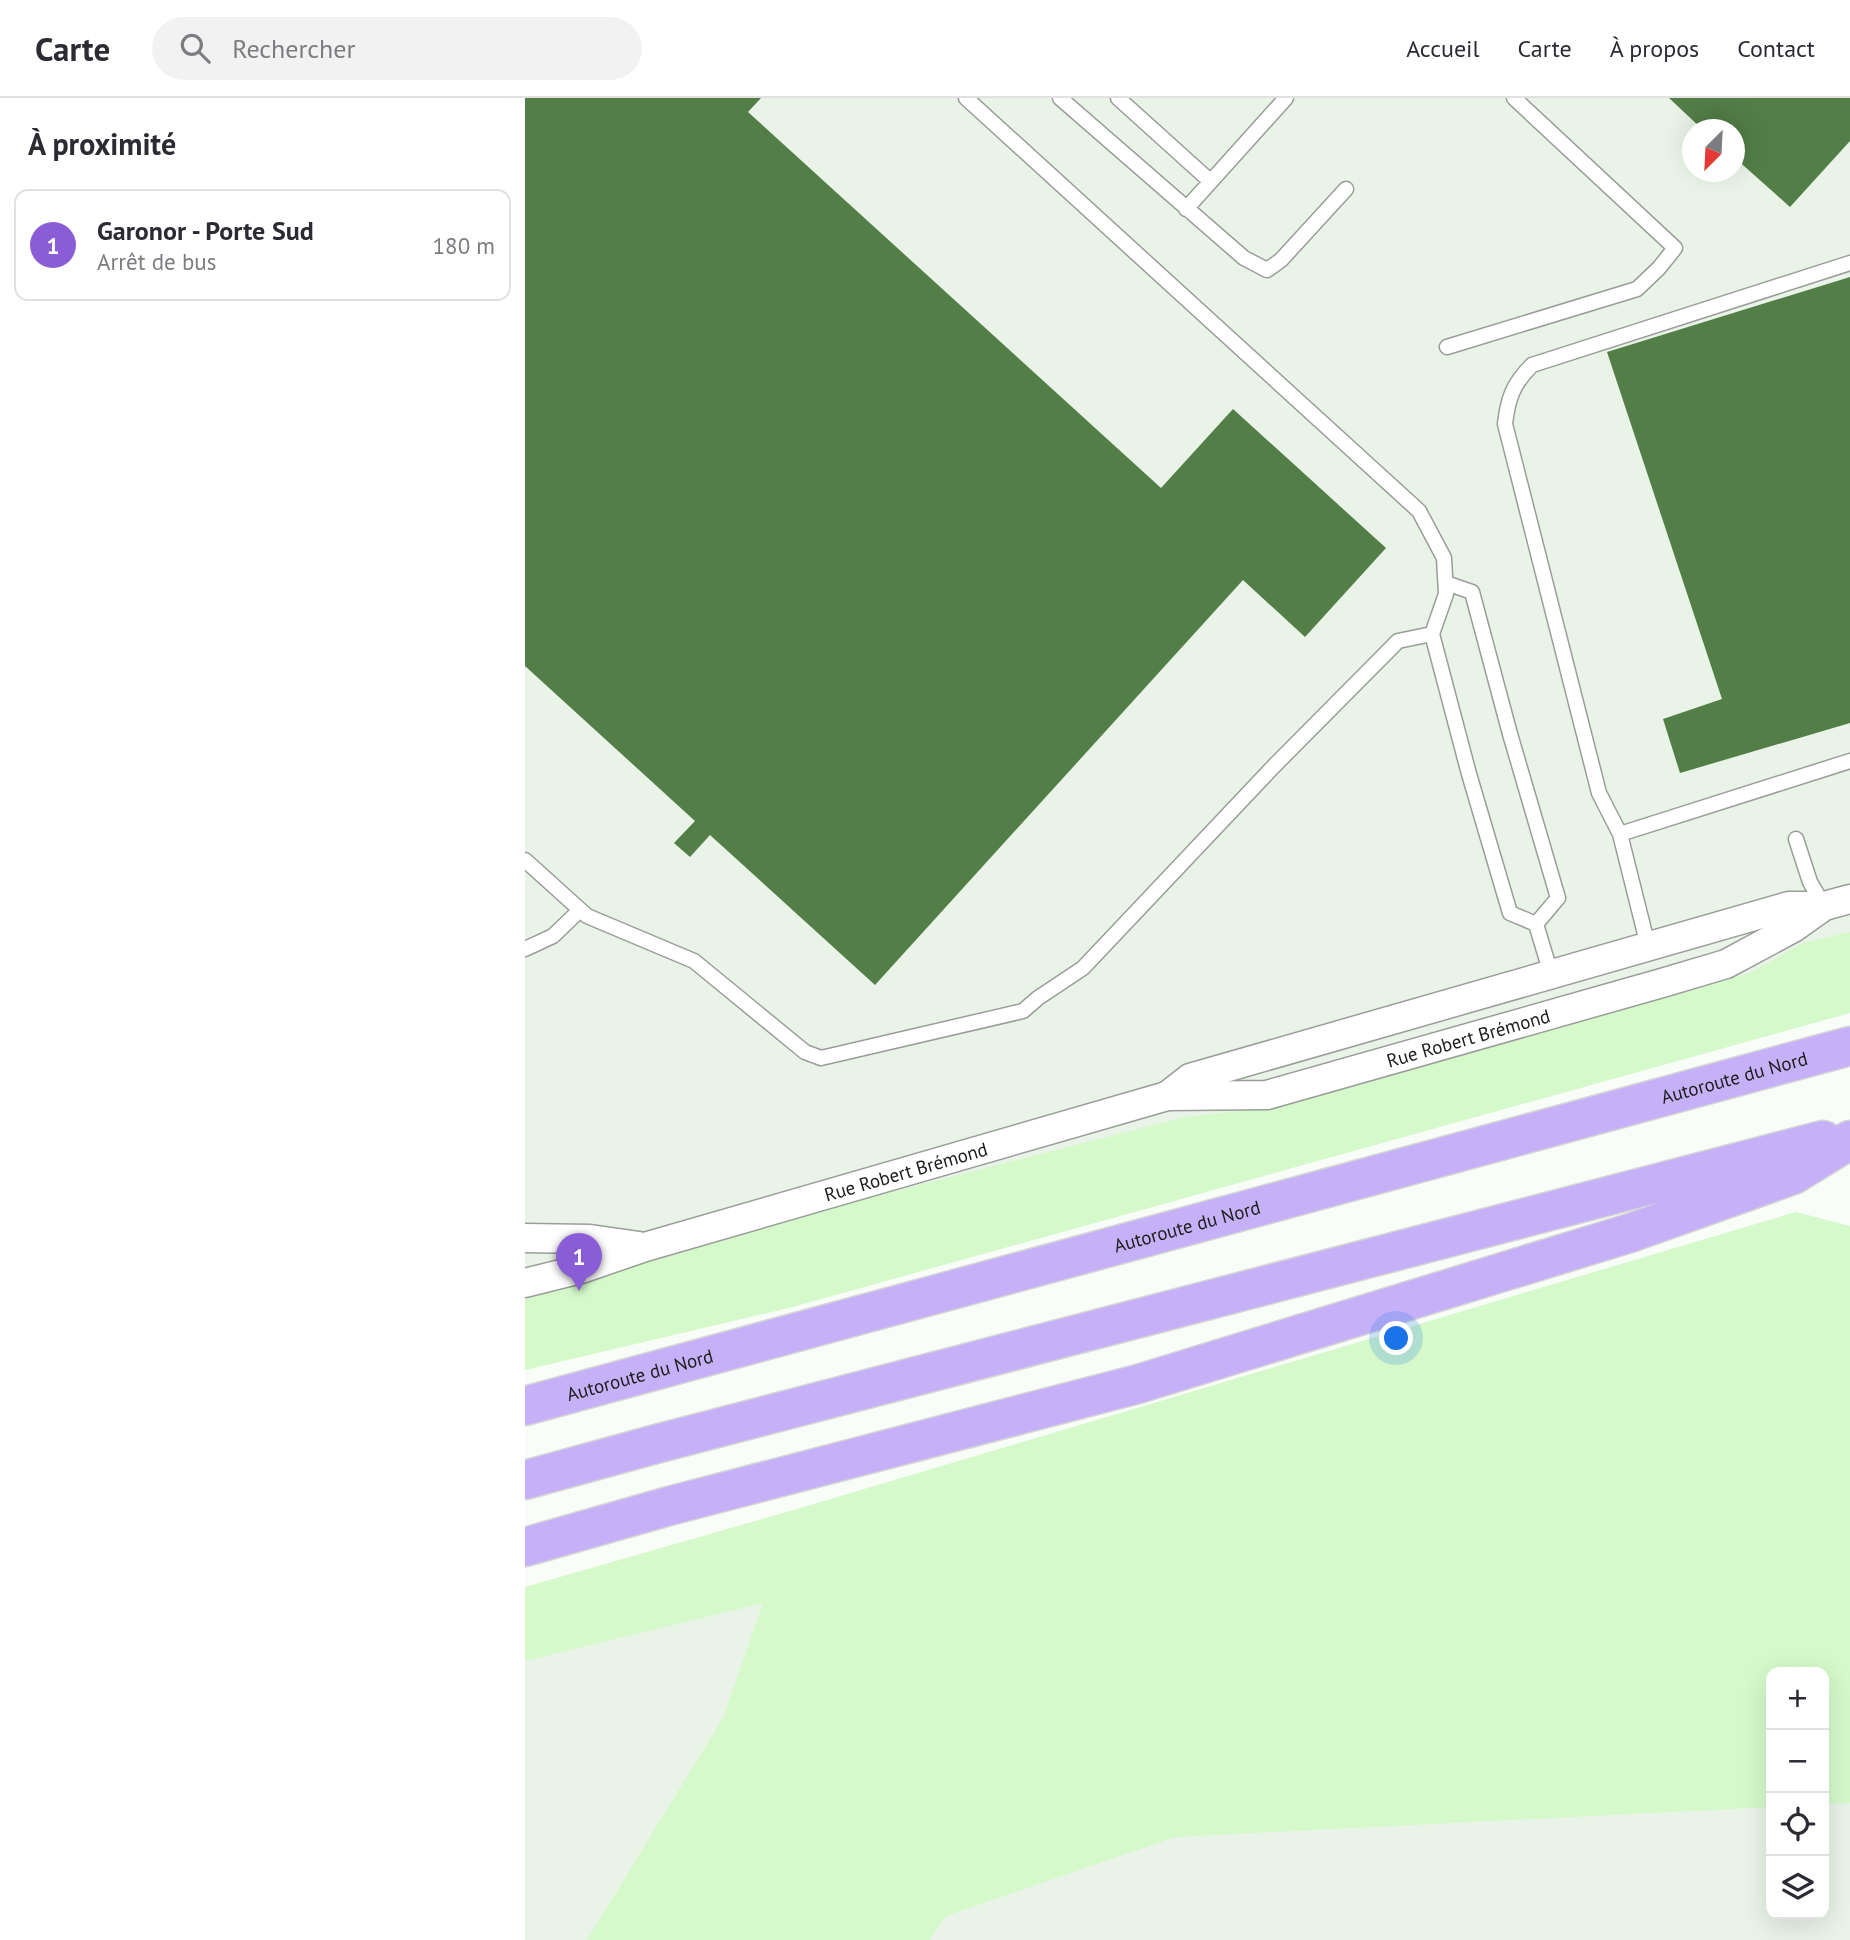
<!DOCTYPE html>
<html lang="fr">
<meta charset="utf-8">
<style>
:root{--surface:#fff;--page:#f2f2f3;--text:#2b2b33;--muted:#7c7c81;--line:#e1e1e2;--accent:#8a5dd6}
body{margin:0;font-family:"PT Sans",sans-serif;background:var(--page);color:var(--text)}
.controls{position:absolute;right:21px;bottom:21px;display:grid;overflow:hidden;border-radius:14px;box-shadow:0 7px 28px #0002}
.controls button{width:63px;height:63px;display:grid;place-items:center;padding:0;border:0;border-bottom:2px solid var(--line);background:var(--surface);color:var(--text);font:35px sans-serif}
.compass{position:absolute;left:1157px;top:21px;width:63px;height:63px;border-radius:50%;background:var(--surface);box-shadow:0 7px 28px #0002;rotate:204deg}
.you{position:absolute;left:872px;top:1241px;width:24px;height:24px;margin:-18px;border:5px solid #fff;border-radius:50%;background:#1a73e8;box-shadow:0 0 0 10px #1a73e833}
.badge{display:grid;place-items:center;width:46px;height:46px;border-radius:50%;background:var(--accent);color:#fff;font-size:23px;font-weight:700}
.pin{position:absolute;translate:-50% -58px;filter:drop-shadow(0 2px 4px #0008)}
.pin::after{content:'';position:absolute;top:37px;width:24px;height:21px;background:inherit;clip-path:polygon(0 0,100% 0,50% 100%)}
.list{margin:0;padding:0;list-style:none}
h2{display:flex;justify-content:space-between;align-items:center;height:91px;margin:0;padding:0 28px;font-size:30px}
h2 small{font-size:23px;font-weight:400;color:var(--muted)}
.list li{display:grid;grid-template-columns:46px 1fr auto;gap:21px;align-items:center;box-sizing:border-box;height:112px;margin:0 14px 14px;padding:0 14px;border:2px solid var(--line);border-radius:14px}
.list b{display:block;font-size:26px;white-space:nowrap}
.list p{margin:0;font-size:23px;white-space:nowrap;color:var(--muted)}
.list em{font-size:23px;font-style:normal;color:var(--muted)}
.icon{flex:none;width:38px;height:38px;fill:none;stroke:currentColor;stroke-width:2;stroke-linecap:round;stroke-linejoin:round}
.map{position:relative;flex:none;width:1325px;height:1842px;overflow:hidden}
header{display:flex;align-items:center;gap:42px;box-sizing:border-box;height:98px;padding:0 35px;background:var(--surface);border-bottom:2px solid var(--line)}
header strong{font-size:33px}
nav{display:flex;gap:38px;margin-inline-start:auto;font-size:24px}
.search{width:490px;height:63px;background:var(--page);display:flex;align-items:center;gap:18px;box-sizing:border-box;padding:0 24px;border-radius:38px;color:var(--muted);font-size:26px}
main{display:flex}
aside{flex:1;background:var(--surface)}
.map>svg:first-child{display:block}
.built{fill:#e9f3e7;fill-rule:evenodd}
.green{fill:#d5f9cb}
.building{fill:#537e48}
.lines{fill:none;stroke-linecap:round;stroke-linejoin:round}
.lane-casing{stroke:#9a9e99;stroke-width:17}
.street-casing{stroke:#9a9e99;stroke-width:31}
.highway-casing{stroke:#d6d6d6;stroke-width:41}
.lane{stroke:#fff;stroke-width:14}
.street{stroke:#fff;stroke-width:28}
.highway{stroke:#c6b1f8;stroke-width:38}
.labels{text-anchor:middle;stroke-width:5;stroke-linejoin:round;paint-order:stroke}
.street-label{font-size:19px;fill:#1b1d1b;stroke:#f8fdf7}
</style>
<header>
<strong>Carte</strong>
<div class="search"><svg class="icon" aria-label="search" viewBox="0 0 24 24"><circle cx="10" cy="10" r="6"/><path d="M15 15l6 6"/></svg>Rechercher</div>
<nav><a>Accueil</a><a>Carte</a><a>À propos</a><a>Contact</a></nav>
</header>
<main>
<aside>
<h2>À proximité<small></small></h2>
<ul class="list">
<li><span class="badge">1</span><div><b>Garonor - Porte Sud</b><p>Arrêt de bus</p></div><em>180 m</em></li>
</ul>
</aside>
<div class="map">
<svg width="1325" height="1842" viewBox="0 0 1325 1842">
<rect width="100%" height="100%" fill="#f8fdf7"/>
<!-- built -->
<path class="built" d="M 0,0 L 1325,0 L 1325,894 L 0,1246 ZM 1168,32 L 1210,32 L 1210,74 L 1168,74 Z
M 1325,1153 L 1325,1842 L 0,1842 L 0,1494 ZM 1246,1574 L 1299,1574 L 1299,1816 L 1246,1816 Z"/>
<!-- green -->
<path class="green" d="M 1325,834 L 1325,915 L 264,1210 L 0,1272 L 0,1188 L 660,1019 L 732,1011 L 1225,875 L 1278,845 Z
M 1271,1114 L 1325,1128 L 1325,1705 L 1299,1706 L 1299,1574 L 1246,1574 L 1246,1709 L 650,1739 L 421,1818 L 404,1842 L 62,1842 L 198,1620 L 238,1505 L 0,1563 L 0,1489 L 272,1411 Z"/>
<!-- building -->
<path class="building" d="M 0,0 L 236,0 L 223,14 L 636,390 L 708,311 L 861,450 L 780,539 L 718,482 L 350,887 L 185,737 L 165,759 L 149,745 L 170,723 L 0,568 Z
M 1144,0 L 1325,0 L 1325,43 L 1265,109 L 1210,60 L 1210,32 L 1178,32 Z
M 1325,179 L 1325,625 L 1155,675 L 1138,621 L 1197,601 L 1082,254 Z"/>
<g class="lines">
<defs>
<path id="lane" d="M 535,0 L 719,160 L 742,172 L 756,162 L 821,91
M 593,0 L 685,83
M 661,111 L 761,0
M 922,249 L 1112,191 L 1134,170 L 1150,150 L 989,0
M 921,485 L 947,494 L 985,636 L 1033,800 L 1011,826
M 907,536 L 944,676 L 985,815 L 1011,826
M 1095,736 L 1325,663
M 1271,741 L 1285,784 L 1299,808
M 0,762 L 62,818 L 169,863 L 280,954 L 296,960 L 498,913 L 513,900 L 558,870 L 749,668 L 873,543 L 907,536 L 921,496 L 919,460 L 894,413 L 441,0
M 1011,826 L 1026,876
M 1123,848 L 1095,736 L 1074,695 L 980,326 C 983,300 988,286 1007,267 L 1325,165
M 0,851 L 28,838 L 55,812"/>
<g id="street">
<path d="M 642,998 L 665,980 L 1264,808 L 1299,808 L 1325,801"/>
<path d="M 0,1140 L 65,1141 L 114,1148"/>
<path id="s1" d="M 0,1185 L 56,1171 L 120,1149 L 642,998 L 742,997 L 1137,885 L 1201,866 L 1268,830 L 1299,808"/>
</g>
<g id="highway">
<path id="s2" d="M 0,1308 L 1325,948"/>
<path d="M 0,1382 L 131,1346 L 1298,1042"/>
<path d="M 0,1449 L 144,1408 L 613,1286 L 1105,1135 L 1268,1077 L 1325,1042"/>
</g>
</defs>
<!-- lane casing -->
<use href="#lane" class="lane-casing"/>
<!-- street casing -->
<use href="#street" class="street-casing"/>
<!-- highway casing -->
<use href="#highway" class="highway-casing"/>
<!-- lane -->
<use href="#lane" class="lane"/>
<!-- street -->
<use href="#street" class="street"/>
<!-- highway -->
<use href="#highway" class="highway"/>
</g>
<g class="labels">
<!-- street labels -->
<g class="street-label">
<text dy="7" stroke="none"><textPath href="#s1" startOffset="978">Rue Robert Brémond</textPath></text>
<text dy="7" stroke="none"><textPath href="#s2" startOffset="1253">Autoroute du Nord</textPath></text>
<text dy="7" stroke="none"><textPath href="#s1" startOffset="397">Rue Robert Brémond</textPath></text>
<text dy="7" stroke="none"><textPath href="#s2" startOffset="686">Autoroute du Nord</textPath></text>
<text dy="7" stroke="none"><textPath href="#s2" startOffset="119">Autoroute du Nord</textPath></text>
</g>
</g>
</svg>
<div class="controls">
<button>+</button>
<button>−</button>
<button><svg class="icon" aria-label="locate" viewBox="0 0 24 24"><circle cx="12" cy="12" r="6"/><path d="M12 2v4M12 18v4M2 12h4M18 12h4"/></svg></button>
<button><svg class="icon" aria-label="layers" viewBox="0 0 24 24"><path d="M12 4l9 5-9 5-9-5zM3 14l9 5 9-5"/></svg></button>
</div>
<svg class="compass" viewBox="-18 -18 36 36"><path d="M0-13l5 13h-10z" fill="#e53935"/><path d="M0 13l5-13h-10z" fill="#7c7c81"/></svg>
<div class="you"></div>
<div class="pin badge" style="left:54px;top:1193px">1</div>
</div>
</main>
